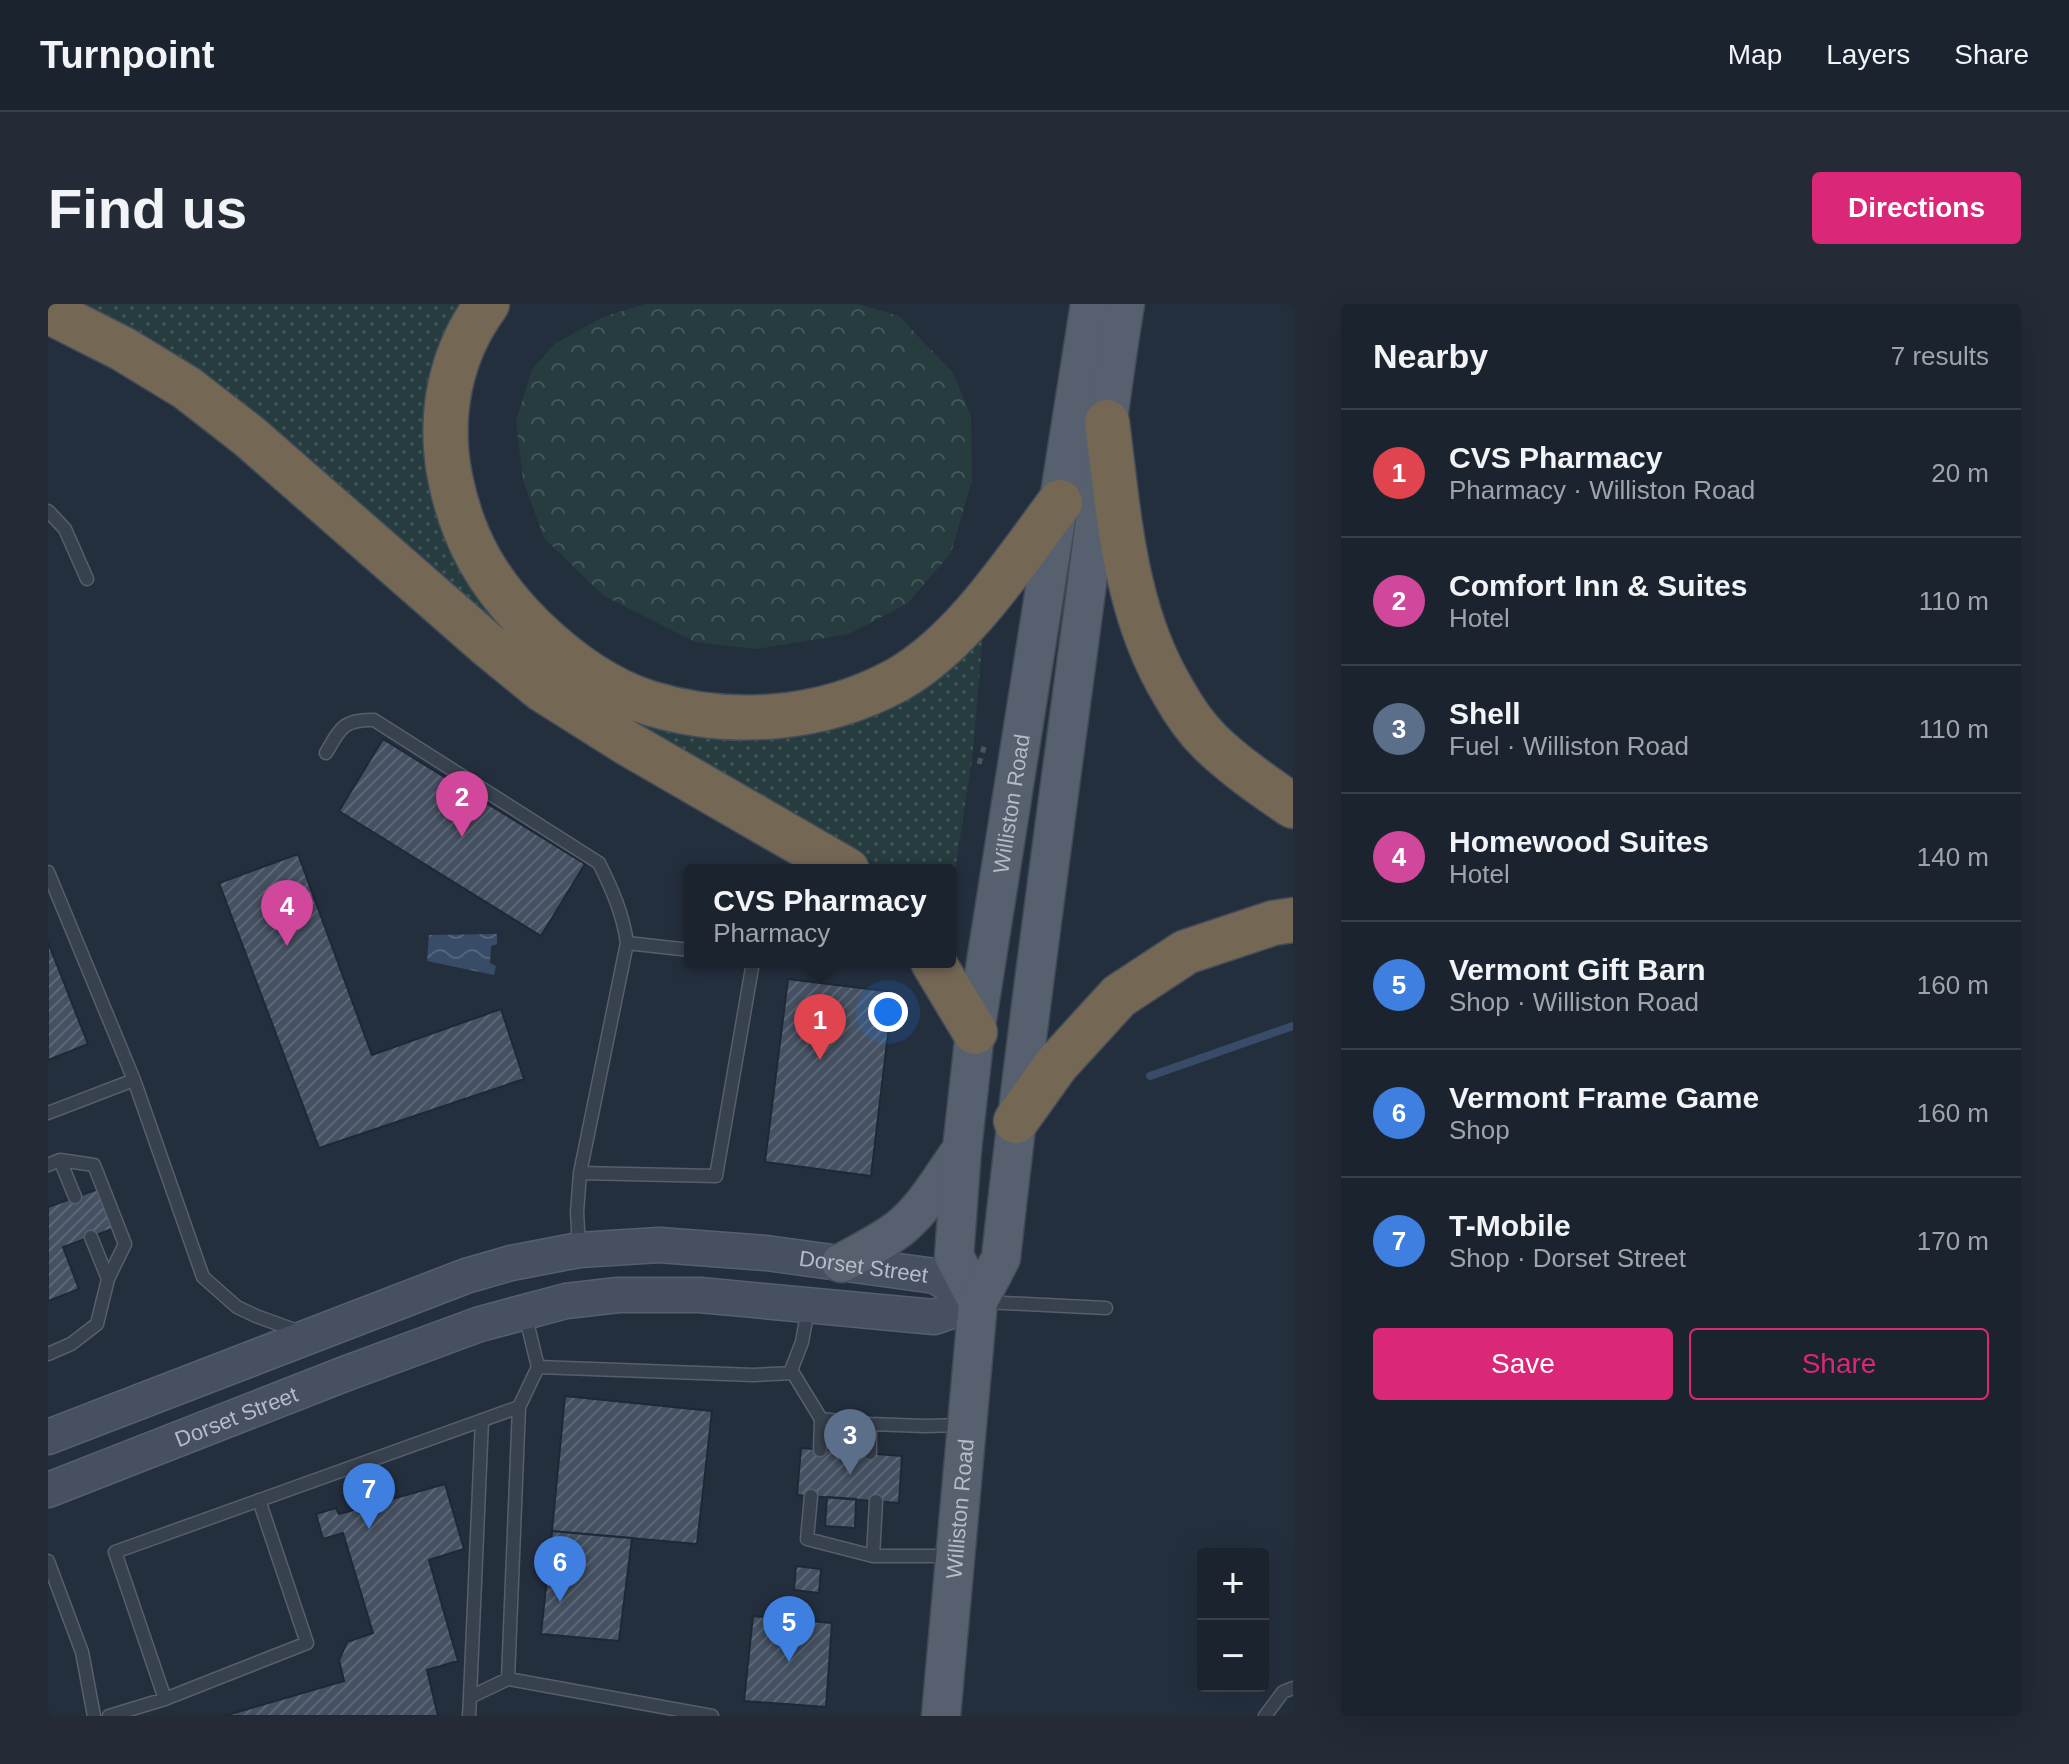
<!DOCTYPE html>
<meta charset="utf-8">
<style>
:root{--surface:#1b232e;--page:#242b36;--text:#f1f3f6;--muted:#a0a4aa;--line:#39404a;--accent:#db2777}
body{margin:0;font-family:Arial,sans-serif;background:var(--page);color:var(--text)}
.controls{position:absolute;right:24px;bottom:24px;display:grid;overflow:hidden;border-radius:8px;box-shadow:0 8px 32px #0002}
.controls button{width:72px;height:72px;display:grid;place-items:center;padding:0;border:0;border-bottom:2px solid var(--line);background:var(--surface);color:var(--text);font:40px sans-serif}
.you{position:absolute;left:840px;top:708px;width:28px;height:28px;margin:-20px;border:6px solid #fff;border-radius:50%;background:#1a73e8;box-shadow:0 0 0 12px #1a73e833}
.badge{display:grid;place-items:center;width:52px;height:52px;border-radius:50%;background:var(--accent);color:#fff;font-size:26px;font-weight:700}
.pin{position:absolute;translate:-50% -66px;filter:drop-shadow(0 2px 4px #0008)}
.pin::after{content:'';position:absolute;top:42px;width:28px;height:24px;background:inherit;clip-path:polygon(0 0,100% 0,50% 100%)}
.popup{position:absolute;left:636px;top:560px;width:272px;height:104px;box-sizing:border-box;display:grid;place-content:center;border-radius:8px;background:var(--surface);filter:drop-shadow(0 2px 6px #0005);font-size:26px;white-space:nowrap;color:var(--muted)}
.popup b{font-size:30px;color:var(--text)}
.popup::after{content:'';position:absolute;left:50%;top:100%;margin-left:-16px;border:16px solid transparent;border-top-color:var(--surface)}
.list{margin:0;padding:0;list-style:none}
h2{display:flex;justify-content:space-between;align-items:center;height:104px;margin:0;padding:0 32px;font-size:34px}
h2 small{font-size:26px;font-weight:400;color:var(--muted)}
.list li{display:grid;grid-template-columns:52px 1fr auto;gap:24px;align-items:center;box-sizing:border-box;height:128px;padding:0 32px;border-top:2px solid var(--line)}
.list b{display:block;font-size:30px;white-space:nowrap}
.list p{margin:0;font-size:26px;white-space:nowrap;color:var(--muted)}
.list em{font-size:26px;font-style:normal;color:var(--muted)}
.actions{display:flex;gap:16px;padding:24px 32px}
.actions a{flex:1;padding:18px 0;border:2px solid var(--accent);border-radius:8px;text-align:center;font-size:28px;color:var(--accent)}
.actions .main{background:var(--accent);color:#fff}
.map{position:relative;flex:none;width:1245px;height:1412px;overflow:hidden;border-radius:8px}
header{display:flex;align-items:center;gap:48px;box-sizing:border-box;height:112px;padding:0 40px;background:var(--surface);border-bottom:2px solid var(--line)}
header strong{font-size:38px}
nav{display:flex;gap:44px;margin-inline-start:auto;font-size:28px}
.intro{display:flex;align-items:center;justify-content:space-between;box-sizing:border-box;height:192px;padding:0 48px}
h1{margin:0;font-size:56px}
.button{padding:20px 36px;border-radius:8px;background:var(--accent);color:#fff;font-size:28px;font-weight:700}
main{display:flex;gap:48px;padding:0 48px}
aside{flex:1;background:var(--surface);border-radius:8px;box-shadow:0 8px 32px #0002}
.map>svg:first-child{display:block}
.grass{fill:url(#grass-dots)}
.forest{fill:url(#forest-crowns)}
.water{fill:url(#water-waves)}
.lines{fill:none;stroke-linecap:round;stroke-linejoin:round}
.stream{stroke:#394c67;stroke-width:8}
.building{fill:url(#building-hatch);stroke:#1f2835;stroke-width:2}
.service-casing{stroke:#565f6c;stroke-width:15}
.secondary-casing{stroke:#565f6c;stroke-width:37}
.primary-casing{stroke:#414a57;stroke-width:41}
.motorway-casing{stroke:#434c59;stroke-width:47}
.path{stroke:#44595c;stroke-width:5;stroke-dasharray:6 6;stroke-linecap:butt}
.service{stroke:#38414e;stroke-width:12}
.secondary{stroke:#465061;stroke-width:34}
.primary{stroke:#56606e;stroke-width:38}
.motorway{stroke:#746855;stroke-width:44}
.labels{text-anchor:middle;stroke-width:8;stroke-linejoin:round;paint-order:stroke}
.street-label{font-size:22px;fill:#b4bcc9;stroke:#1d2633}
</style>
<header>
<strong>Turnpoint</strong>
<nav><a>Map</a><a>Layers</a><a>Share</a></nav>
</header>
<div class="intro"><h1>Find us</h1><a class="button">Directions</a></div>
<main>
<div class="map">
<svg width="1245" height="1412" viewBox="0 0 1245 1412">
<defs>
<pattern id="grass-dots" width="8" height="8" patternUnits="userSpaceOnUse" patternTransform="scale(2)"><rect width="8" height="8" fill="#263c3f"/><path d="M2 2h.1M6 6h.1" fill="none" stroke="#435659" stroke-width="1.8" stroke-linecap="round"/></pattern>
<pattern id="forest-crowns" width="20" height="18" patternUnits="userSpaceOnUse" patternTransform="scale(2)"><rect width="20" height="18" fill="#263c3f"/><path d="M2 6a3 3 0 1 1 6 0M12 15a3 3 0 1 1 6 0" fill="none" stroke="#435659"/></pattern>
<pattern id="water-waves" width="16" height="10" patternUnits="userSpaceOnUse" patternTransform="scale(2)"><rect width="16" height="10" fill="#394c67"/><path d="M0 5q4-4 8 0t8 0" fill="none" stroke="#53647b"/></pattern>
<pattern id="building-hatch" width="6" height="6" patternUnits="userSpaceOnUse" patternTransform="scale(2)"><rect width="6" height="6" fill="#455162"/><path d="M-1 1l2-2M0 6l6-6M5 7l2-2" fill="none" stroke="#5d6877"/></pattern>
</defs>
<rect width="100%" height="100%" fill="#242f3e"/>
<!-- grass -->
<path class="grass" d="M 23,0 L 423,0 L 399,41 L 445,305 L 684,430 L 935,330 L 924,456 L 902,598 L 902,566 L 833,566 L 821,556 L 728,500 L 544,398 Z"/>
<!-- forest -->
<path class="forest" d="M 597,0 L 810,0 L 851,12 L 905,69 L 923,112 L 924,177 L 903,249 L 860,299 L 801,330 L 707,345 L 647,338 L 556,292 L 496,234 L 475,176 L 468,117 L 484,65 L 508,39 L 555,13 Z"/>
<!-- water -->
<path class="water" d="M 449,630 L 449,640 L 443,642 L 442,659 L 448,662 L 446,671 L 379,657 L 381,631 Z"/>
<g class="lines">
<!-- stream -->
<path class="stream" d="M 1102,772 L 1245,722"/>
</g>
<!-- building -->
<path class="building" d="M 335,435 L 537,560 L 493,632 L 291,507 Z
M 250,550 L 324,751 L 453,705 L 476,775 L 271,844 L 171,579 Z
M 0,638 L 40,740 L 0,756 Z
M 740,675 L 845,688 L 823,872 L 717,858 Z
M 53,884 L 67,924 L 15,943 L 31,985 L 0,997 L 0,903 Z
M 517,1092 L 664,1107 L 649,1240 L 504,1227 Z
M 753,1144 L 854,1152 L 851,1199 L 749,1191 Z
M 397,1180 L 416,1245 L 381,1256 L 410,1357 L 379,1366 L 390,1412 L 176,1412 L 296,1377 L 291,1356 L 299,1338 L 325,1329 L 295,1229 L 275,1235 L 268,1210 L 288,1204 L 291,1210 Z
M 779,1193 L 808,1195 L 807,1224 L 777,1222 Z
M 504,1227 L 584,1234 L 571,1337 L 493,1330 Z
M 748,1262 L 773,1265 L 771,1289 L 746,1286 Z
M 705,1312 L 784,1319 L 778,1403 L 696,1397 Z"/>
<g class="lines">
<defs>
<path id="service" d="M 0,207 L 17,225 L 39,275
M 278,449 C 292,425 295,415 326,416 L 551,559 C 564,585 575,610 579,639
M 0,568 L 86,776 L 0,809
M 86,776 L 155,973 L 189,1003 L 208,1012 L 252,1028
M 12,856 L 27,893
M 0,861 L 12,856 L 46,861 L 77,940 L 60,975 L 49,1020 L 23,1040 L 0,1050
M 532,869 L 668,872 L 705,658 L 704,658
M 43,933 L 60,975
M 531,944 L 529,908 L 532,869 L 579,639 L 642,646
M 937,998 L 1058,1004
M 490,1063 L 705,1071 L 745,1069 L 773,1115 L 772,1146
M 742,1069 L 754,1038 L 760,1005
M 773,1115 L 822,1120
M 822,1149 L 822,1120 L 877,1122 L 916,1121
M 763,1192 L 759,1235 L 825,1252
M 828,1197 L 825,1252 L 903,1252
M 0,1257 L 34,1348 L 46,1412
M 460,1375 L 664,1412
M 422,1393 L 434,1116
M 117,1395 L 259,1339 L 211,1196
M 61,1412 L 117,1395 L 67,1248 L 471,1103
M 421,1412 L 422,1393 L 460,1375 L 471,1103 L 490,1063 L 477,1010
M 1217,1412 L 1235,1388 L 1245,1384"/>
<g id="secondary">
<path id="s1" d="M 0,1133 L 418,972 L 463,959 L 531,946 L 611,941 L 718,949 L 887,972 L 930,998"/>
<path id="s2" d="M 0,1186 L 299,1069 L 432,1020 L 518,997 L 570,991 L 652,991 L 886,1013 L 930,998"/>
</g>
<g id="primary">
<path d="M 793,959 C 813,948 834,938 852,924 C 878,903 895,871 914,845"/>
<path id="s3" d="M 930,998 L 906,952 L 914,845 L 927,728 L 1042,0"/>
<path id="s4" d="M 893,1412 L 930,998 L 953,954 C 976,744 1005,534 1033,324 C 1048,216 1059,108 1077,0"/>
</g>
<path id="motorway" d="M 439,0 C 402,50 390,112 402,173 C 414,234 440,280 485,324 C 518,356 557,385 601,399 C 683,424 774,417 849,376 C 915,339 967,258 1012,198
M 0,7 L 75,45 L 139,84 L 202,133 L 440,341 L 495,386 L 579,439 L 799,566
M 1059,118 C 1071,211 1076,307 1126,389 C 1136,407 1148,424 1162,438 C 1188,463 1216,482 1245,502
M 885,658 L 927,728
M 968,817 L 1008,761 L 1071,692 L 1138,648 L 1225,619 L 1245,616"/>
</defs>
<!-- service casing -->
<use href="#service" class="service-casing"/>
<!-- secondary casing -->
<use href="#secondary" class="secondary-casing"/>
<!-- primary casing -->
<use href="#primary" class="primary-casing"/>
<!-- motorway casing -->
<use href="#motorway" class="motorway-casing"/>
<!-- path -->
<path class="path" d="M 931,460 L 937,440"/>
<!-- service -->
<use href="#service" class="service"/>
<!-- secondary -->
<use href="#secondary" class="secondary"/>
<!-- primary -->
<use href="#primary" class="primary"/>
<!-- motorway -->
<use href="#motorway" class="motorway"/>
</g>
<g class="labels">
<!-- street labels -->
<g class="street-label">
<text dy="8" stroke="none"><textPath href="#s3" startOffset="508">Williston Road</textPath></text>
<text dy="8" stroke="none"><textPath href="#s1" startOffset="850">Dorset Street</textPath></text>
<text dy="8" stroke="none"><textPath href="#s2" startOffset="202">Dorset Street</textPath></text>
<text dy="8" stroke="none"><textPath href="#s4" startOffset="208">Williston Road</textPath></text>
</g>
</g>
</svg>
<div class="controls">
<button>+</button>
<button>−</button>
</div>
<div class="you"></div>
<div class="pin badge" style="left:772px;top:756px;background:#e0444e">1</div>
<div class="popup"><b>CVS Pharmacy</b>Pharmacy</div>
<div class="pin badge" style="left:414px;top:533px;background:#d1479c">2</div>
<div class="pin badge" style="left:802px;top:1171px;background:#5c6f8a">3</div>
<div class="pin badge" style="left:239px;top:642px;background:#d1479c">4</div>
<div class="pin badge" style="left:741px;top:1358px;background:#3f7fe0">5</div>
<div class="pin badge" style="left:512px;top:1298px;background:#3f7fe0">6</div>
<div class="pin badge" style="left:321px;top:1225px;background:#3f7fe0">7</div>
</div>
<aside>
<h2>Nearby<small>7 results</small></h2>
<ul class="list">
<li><span class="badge" style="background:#e0444e">1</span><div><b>CVS Pharmacy</b><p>Pharmacy · Williston Road</p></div><em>20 m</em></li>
<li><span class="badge" style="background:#d1479c">2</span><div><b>Comfort Inn &amp; Suites</b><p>Hotel</p></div><em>110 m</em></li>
<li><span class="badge" style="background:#5c6f8a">3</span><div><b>Shell</b><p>Fuel · Williston Road</p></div><em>110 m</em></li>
<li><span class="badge" style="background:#d1479c">4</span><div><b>Homewood Suites</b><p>Hotel</p></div><em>140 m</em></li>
<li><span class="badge" style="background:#3f7fe0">5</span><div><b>Vermont Gift Barn</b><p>Shop · Williston Road</p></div><em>160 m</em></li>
<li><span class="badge" style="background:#3f7fe0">6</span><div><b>Vermont Frame Game</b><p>Shop</p></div><em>160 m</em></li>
<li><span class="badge" style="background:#3f7fe0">7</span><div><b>T-Mobile</b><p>Shop · Dorset Street</p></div><em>170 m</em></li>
</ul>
<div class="actions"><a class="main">Save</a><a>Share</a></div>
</aside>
</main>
